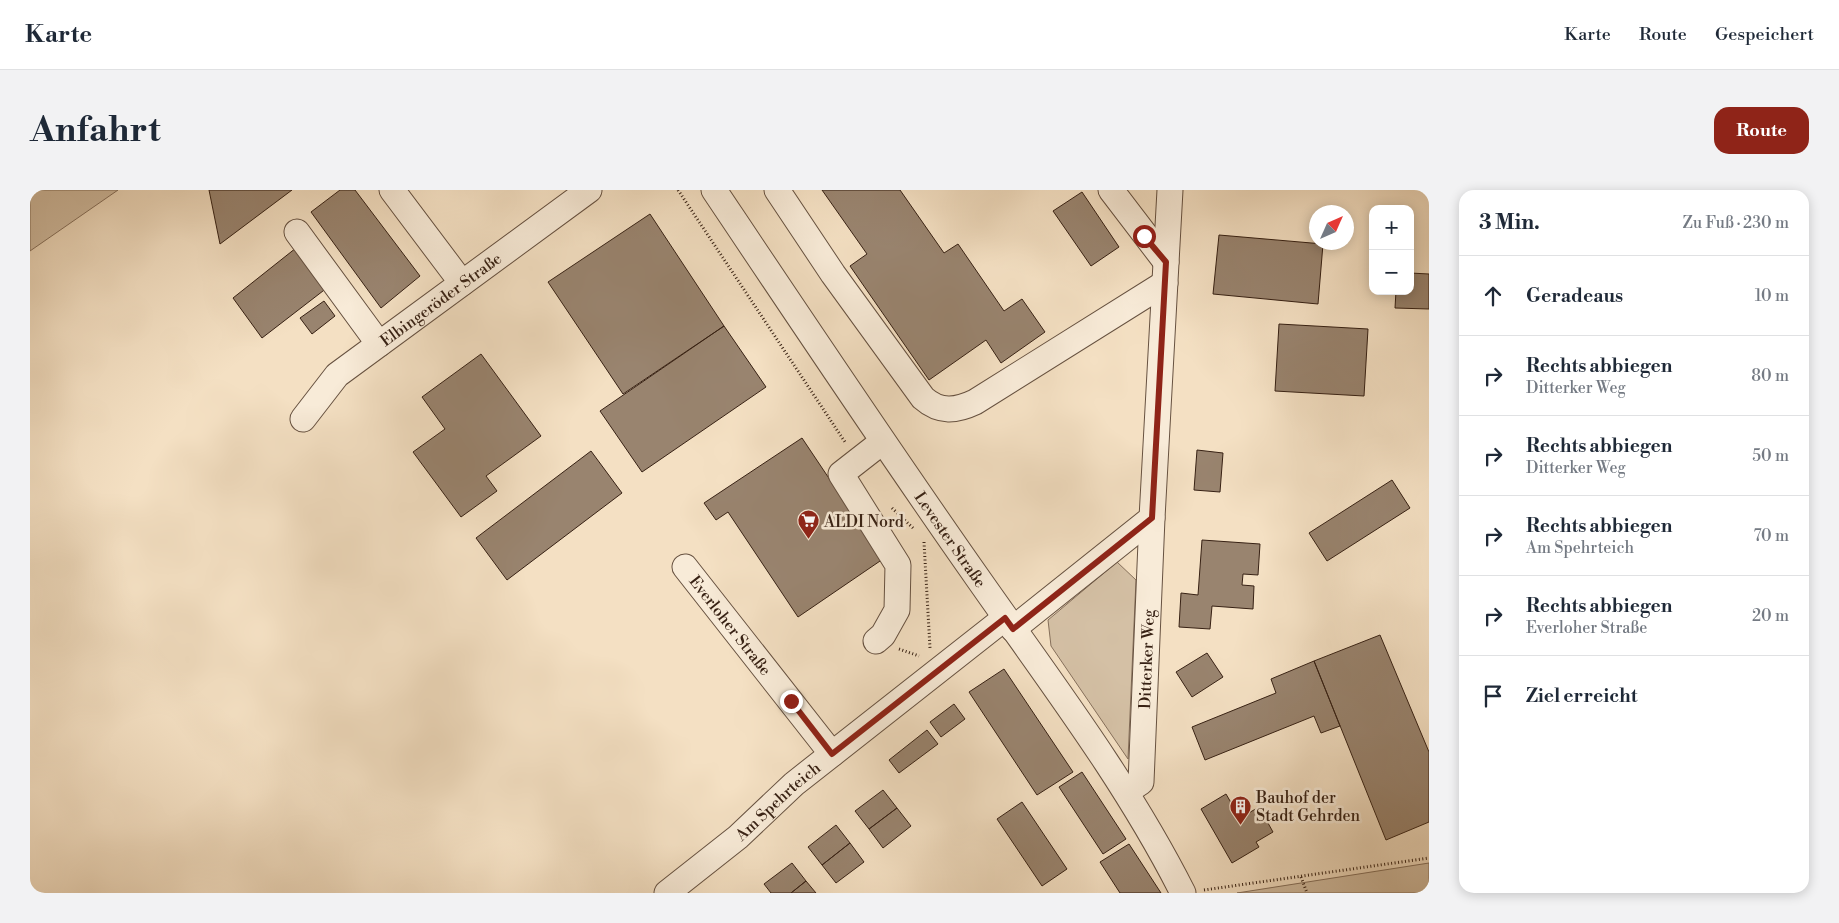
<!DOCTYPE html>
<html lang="de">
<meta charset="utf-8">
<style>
:root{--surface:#fff;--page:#f2f2f3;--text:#1f2937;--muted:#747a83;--line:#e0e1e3;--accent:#8f2418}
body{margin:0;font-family:"Libre Bodoni",serif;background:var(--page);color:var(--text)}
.controls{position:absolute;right:15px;top:15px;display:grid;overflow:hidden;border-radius:10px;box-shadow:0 2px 12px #0003}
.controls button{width:45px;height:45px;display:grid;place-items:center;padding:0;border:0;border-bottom:1px solid var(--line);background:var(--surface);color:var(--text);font:25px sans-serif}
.compass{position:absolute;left:1279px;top:15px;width:45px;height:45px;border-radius:50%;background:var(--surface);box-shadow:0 2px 12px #0003;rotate:45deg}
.stop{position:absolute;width:15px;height:15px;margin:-11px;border:4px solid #8f2418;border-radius:50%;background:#fff}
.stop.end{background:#8f2418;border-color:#fff;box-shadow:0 1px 5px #0008}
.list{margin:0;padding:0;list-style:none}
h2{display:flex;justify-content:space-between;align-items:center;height:65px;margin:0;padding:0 20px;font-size:21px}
h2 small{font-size:16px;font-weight:400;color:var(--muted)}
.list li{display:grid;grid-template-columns:32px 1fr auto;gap:15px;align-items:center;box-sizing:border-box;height:80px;padding:0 20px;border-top:1px solid var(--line)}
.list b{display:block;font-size:19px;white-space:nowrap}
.list p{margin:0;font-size:16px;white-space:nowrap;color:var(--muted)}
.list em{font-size:16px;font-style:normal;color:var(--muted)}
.icon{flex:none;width:28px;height:28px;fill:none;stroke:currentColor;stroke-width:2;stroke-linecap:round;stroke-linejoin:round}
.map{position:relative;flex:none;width:1399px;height:703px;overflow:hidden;border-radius:15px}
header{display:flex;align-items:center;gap:30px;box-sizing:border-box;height:70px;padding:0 25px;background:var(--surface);border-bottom:1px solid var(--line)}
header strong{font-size:24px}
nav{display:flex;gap:28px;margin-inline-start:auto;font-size:18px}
.intro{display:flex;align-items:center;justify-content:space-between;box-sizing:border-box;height:120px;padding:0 30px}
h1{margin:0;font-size:35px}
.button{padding:12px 22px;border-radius:15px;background:var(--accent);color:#fff;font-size:18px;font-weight:700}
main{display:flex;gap:30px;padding:0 30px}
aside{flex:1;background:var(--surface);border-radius:15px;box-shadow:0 2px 12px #0003}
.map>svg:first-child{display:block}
.green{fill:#d4c0a5;stroke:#86705c}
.building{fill:#99846f;stroke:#372114}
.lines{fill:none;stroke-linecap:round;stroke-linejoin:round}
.minor-casing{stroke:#665140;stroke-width:27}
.path{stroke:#372114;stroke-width:3;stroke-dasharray:1 2.5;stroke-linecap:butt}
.minor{stroke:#f8ebd8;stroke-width:25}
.route{stroke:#8f2418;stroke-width:6}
.labels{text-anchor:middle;stroke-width:5;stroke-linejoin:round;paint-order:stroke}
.street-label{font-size:16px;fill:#372114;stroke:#f8ebd8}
.poi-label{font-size:16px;fill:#372114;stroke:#f8ebd8;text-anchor:start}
</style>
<header>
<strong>Karte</strong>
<nav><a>Karte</a><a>Route</a><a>Gespeichert</a></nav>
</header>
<div class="intro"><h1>Anfahrt</h1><a class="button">Route</a></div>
<main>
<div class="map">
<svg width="1399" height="703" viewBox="0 0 1399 703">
<rect width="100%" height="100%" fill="#f4e0c3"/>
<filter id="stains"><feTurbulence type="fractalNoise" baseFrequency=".004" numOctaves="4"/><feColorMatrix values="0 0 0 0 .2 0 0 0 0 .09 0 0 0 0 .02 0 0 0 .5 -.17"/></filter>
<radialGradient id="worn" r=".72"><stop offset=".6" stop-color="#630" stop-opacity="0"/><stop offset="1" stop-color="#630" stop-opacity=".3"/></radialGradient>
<!-- green -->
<path class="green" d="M 0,0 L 88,0 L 0,61 Z
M 1087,372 L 1106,390 L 1098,569 L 1021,456 L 1018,430 Z
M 1399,673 L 1399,703 L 1207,703 Z"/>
<!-- building -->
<path class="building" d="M 179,0 L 262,0 L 190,54 Z
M 310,0 L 325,0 L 390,86 L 351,118 L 281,22 Z
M 792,0 L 870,0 L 914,63 L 928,54 L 974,121 L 992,109 L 1015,142 L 971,173 L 956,150 L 899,190 L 820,76 L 837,64 Z
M 1052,2 L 1089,57 L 1061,76 L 1023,21 Z
M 620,24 L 694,136 L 593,204 L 518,92 Z
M 1189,45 L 1293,54 L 1288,114 L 1183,104 Z
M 271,54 L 302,94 L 232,148 L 203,108 Z
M 1380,83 L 1399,84 L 1399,119 L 1365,118 L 1366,101 L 1380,101 Z
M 294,111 L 305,126 L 282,144 L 270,128 Z
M 1249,134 L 1338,139 L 1334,206 L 1245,201 Z
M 694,136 L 736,197 L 612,282 L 570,221 Z
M 451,164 L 511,246 L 456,286 L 467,301 L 431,327 L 383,262 L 415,239 L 392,207 Z
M 772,248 L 853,369 L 768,427 L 698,322 L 686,330 L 674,313 Z
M 1167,260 L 1193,263 L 1190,302 L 1164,300 Z
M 561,261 L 592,303 L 477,390 L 446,348 Z
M 1362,290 L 1380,318 L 1297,371 L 1279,343 Z
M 1172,350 L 1230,354 L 1228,385 L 1213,384 L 1212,395 L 1224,396 L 1223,419 L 1182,416 L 1180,439 L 1149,437 L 1151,403 L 1168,405 Z
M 1350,445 L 1399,562 L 1399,632 L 1356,650 L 1284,471 Z
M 1177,463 L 1193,487 L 1162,507 L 1146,482 Z
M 1284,471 L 1310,536 L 1291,543 L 1284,526 L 1175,570 L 1162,537 L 1246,503 L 1241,489 Z
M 974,479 L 1043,582 L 1007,605 L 939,502 Z
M 924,514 L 935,529 L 911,547 L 900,532 Z
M 897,540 L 908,554 L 869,583 L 859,570 Z
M 1052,582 L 1096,649 L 1073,664 L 1029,597 Z
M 853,600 L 867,618 L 839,639 L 825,621 Z
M 1196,604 L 1210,628 L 1229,617 L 1243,642 L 1226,652 L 1229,657 L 1202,673 L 1171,619 Z
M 992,612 L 1037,679 L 1012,696 L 967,629 Z
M 867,618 L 881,636 L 853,658 L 839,639 Z
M 806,635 L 820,653 L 792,675 L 778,657 Z
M 820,653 L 834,672 L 806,693 L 792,675 Z
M 1099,654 L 1131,703 L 1090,703 L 1070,672 Z
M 762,673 L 776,691 L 761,703 L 741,703 L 734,694 Z
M 776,691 L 786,703 L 761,703 Z"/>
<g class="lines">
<defs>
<g id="minor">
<path d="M 362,0 L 432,93"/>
<path id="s1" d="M 684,0 C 771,130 857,259 947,387 C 1019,490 1096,590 1153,703"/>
<path d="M 747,0 L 803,84 L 893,208 C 910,223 926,221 945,212 L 1135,93"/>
<path d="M 1081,0 L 1136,72"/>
<path d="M 267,42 L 349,154"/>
<path id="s2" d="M 273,229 L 307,185 L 559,0"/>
<path id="s3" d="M 655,377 L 802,564"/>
<path d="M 983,439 L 1122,328 L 1140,0"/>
<path d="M 846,451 L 853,445 L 867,420 L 868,375 L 811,284 L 852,252"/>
<path id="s4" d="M 1096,602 L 1111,592 L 1122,328"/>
<path id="s5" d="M 637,703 L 708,647 L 764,594 L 975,428"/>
</g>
</defs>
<!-- minor casing -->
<use href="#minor" class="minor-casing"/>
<!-- path -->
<path class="path" d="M 648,0 L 815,252
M 862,318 L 883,338
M 894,352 L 900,458
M 869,459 L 889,466
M 1271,687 L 1277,703
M 1174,700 L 1399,668"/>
<!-- minor -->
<use href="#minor" class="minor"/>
</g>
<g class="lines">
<!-- route -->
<path class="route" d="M 761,511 L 802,564 L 975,428 L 983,439 L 1122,328 L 1136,72 L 1114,46"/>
</g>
<!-- icons -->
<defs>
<symbol id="supermarket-pin" viewBox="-11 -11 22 30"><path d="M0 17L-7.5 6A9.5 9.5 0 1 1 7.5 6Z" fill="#8f2418" stroke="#f8ebd8"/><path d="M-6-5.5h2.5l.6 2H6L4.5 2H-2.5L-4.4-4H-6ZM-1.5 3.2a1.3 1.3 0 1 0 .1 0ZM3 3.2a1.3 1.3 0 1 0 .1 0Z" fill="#fff"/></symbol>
<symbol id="building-pin" viewBox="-11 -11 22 30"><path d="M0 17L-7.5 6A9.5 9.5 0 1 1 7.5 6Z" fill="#8f2418" stroke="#f8ebd8"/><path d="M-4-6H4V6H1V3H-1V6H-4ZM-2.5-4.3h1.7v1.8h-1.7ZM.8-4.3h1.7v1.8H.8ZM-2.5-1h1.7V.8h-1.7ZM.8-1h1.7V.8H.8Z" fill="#fff"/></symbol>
</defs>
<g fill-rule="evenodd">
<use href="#supermarket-pin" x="766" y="318" width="25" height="34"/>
<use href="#building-pin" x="1198" y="604" width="25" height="34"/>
</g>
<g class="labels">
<!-- street labels -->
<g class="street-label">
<text dy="6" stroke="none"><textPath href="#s2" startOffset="184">Elbingeröder Straße</textPath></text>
<text dy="6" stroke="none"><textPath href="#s1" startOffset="422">Levester Straße</textPath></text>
<text dy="6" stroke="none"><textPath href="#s3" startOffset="74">Everloher Straße</textPath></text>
<text dy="6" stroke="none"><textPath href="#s4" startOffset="141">Ditterker Weg</textPath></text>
<text dy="6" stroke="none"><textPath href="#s5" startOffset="144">Am Spehrteich</textPath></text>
</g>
<!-- poi labels -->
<g class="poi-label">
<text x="794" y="337">ALDI Nord</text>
<text x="1226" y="613">Bauhof der<tspan x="1226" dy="18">Stadt Gehrden</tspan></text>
</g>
</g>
<rect width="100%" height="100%" filter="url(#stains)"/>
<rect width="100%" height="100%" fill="url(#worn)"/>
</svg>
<div class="controls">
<button>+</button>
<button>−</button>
</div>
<svg class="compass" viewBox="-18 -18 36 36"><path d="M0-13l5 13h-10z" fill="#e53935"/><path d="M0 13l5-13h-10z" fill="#747a83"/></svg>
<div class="stop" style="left:1114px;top:46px"></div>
<div class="stop end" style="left:761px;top:511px"></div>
</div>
<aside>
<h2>3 Min.<small>Zu Fuß · 230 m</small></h2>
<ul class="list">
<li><svg class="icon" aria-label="ahead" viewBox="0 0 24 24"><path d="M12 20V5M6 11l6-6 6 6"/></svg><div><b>Geradeaus</b></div><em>10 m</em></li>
<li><svg class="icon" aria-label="right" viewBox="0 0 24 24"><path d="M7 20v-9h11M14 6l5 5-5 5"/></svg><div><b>Rechts abbiegen</b><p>Ditterker Weg</p></div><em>80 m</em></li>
<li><svg class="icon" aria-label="right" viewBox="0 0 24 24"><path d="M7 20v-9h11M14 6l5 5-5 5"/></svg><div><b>Rechts abbiegen</b><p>Ditterker Weg</p></div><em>50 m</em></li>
<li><svg class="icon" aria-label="right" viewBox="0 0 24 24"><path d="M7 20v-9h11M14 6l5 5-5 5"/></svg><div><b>Rechts abbiegen</b><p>Am Spehrteich</p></div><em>70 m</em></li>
<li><svg class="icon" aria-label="right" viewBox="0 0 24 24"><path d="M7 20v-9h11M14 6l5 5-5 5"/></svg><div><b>Rechts abbiegen</b><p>Everloher Straße</p></div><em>20 m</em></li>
<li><svg class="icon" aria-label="arrive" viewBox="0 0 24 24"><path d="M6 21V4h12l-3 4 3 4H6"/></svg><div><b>Ziel erreicht</b></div></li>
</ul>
</aside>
</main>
